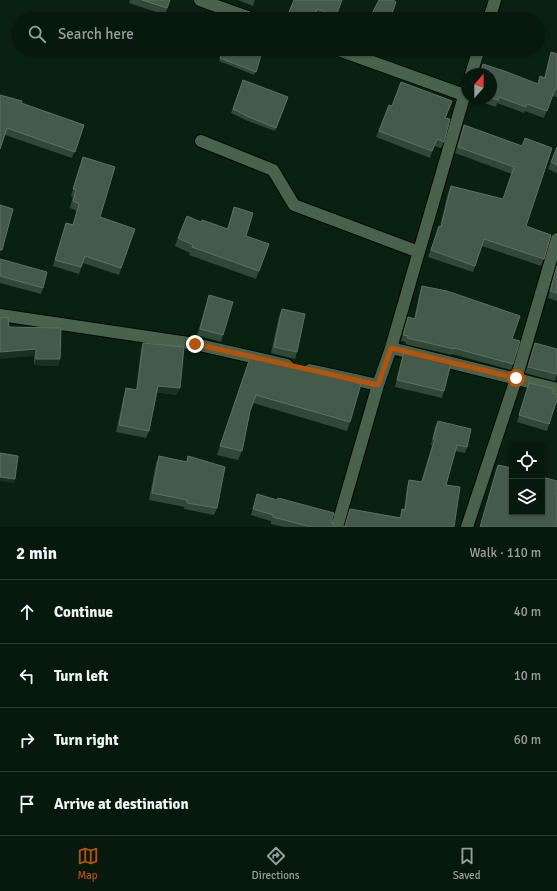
<!DOCTYPE html>
<meta charset="utf-8">
<style>
:root{--surface:#07190c;--page:#102215;--text:#f1f3f6;--muted:#98a09d;--line:#28382d;--accent:#b45309}
body{margin:0;font-family:Signika,sans-serif;background:var(--page);color:var(--text)}
.controls{position:absolute;right:12px;bottom:12px;display:grid;overflow:hidden;border-radius:0px;box-shadow:0 1px 3px #0004}
.controls button{width:36px;height:36px;display:grid;place-items:center;padding:0;border:0;border-bottom:1px solid var(--line);background:var(--surface);color:var(--text);font:20px sans-serif}
.compass{position:absolute;left:461px;top:68px;width:36px;height:36px;border-radius:50%;background:var(--surface);box-shadow:0 1px 3px #0004;rotate:21deg}
.stop{position:absolute;width:12px;height:12px;margin:-9px;border:3px solid #b45309;border-radius:50%;background:#fff}
.stop.end{background:#b45309;border-color:#fff;box-shadow:0 1px 4px #0008}
.list{margin:0;padding:0;list-style:none}
h2{display:flex;justify-content:space-between;align-items:center;height:52px;margin:0;padding:0 16px;font-size:17px}
h2 small{font-size:13px;font-weight:400;color:var(--muted)}
.list li{display:grid;grid-template-columns:26px 1fr auto;gap:12px;align-items:center;box-sizing:border-box;height:64px;padding:0 16px;border-top:1px solid var(--line)}
.list b{display:block;font-size:15px;white-space:nowrap}
.list em{font-size:13px;font-style:normal;color:var(--muted)}
.icon{flex:none;width:22px;height:22px;fill:none;stroke:currentColor;stroke-width:2;stroke-linecap:round;stroke-linejoin:round}
.map{position:relative;flex:none;width:557px;height:527px;overflow:hidden}
.search{position:absolute;background:var(--surface);box-shadow:0 1px 3px #0004;left:12px;right:12px;top:12px;height:44px;display:flex;align-items:center;gap:10px;box-sizing:border-box;padding:0 14px;border-radius:22px;color:var(--muted);font-size:15px}
.sheet{height:308px;background:var(--surface)}
nav{display:flex;justify-content:space-around;align-items:center;box-sizing:border-box;height:56px;border-top:1px solid var(--line);background:var(--surface);font-size:11px;color:var(--muted)}
nav a{display:grid;justify-items:center;gap:2px}
nav .on{color:var(--accent)}
.map>svg:first-child{display:block}
.lines{fill:none;stroke-linecap:round;stroke-linejoin:round}
.minor-casing{stroke:#000a01;stroke-width:14}
.minor{stroke:#48624e;stroke-width:12}
.wall{fill:#314837}
.shaded-wall{fill:#193120}
.building{fill:#445a4a;stroke:#5d7162}
.route{stroke:#b45309;stroke-width:5}
</style>
<div class="map">
<svg width="557" height="527" viewBox="0 0 557 527">
<rect width="100%" height="100%" fill="#092110"/>
<g class="lines">
<defs>
<path id="minor" d="M 200,0 L 253,19
M 489,19 L 495,0
M 336,49 L 464,95
M 471,74 L 479,49
M 201,141 L 273,170 L 294,205 L 419,252
M 0,315 L 195,344 L 287,365
M 391,348 L 467,86
M 310,370 L 378,385
M 337,527 L 378,385 L 391,348 L 557,389
M 467,527 L 516,379 L 557,239"/>
</defs>
<!-- minor casing -->
<use href="#minor" class="minor-casing"/>
<!-- minor -->
<use href="#minor" class="minor"/>
</g>
<!-- wall -->
<path class="wall" d="M 130,0 L 170,0 L 165,15 L 129,3 Z
M 238,0 L 255,0 L 253,6 Z
M 294,0 L 342,0 L 335,19 L 324,19 L 315,16 L 314,19 L 286,19 Z
M 223,49 L 263,49 L 254,75 L 219,61 Z
M 551,52 L 557,54 L 557,97 L 552,96 L 544,118 L 525,111 L 524,113 L 497,103 L 496,107 L 472,99 L 472,98 L 491,98 L 538,84 L 544,78 Z
M 243,80 L 288,97 L 275,131 L 248,121 L 231,113 Z
M 0,95 L 84,125 L 72,158 L 5,135 Z
M 389,105 L 446,118 L 444,142 L 441,148 L 434,146 L 430,158 L 376,137 Z
M 464,125 L 522,146 L 526,226 L 544,259 L 541,266 L 482,246 L 473,272 L 428,257 L 439,226 L 440,226 L 448,193 L 451,186 L 503,199 L 512,174 L 455,153 Z
M 557,147 L 557,173 L 548,169 Z
M 83,157 L 100,217 L 135,229 L 119,275 L 83,263 L 79,274 L 53,266 L 66,223 L 73,224 L 77,211 L 70,208 L 73,197 L 71,196 Z
M 234,207 L 246,236 L 269,244 L 256,279 L 189,255 L 190,253 L 175,246 L 178,238 L 201,222 L 227,229 Z
M 0,259 L 43,288 L 41,294 L 0,283 Z
M 557,264 L 557,301 L 548,298 Z
M 422,286 L 512,339 L 513,364 L 511,370 L 452,354 L 452,355 L 405,344 L 406,342 L 401,341 L 408,317 L 414,319 L 420,292 Z
M 209,295 L 223,335 L 221,342 L 197,335 Z
M 282,309 L 297,352 L 295,359 L 271,353 L 279,316 Z
M 9,327 L 60,359 L 58,366 L 34,365 L 34,356 Z
M 143,343 L 177,395 L 156,392 L 149,431 L 146,438 L 116,432 L 124,395 L 126,388 L 136,390 L 141,349 Z
M 535,343 L 557,374 L 555,381 L 525,373 Z
M 404,352 L 444,391 L 442,398 L 395,387 L 402,358 Z
M 251,355 L 350,422 L 347,431 L 253,403 L 250,411 L 242,451 L 238,460 L 217,455 Z
M 529,383 L 552,393 L 549,424 L 547,431 L 517,422 Z
M 438,421 L 467,447 L 465,453 L 455,451 L 446,485 L 454,527 L 399,518 L 402,509 L 404,510 L 407,486 L 409,480 L 421,482 L 432,445 L 431,445 L 435,427 Z
M 159,456 L 186,462 L 188,456 L 217,508 L 214,515 L 184,509 L 185,507 L 149,500 L 156,463 Z
M 498,465 L 556,491 L 557,527 L 480,527 Z
M 257,494 L 332,519 L 332,523 L 334,526 L 336,527 L 284,527 L 271,524 L 271,521 L 251,515 Z"/>
<!-- shaded-wall -->
<path class="shaded-wall" d="M 36,349 L 34,356 L 0,359 L 0,352 Z
M 36,359 L 60,359 L 58,366 L 34,365 Z
M 158,386 L 180,388 L 177,395 L 155,392 Z
M 0,477 L 15,479 L 14,483 L 0,481 Z"/>
<!-- building -->
<path class="building" d="M 142,0 L 170,0 L 167,8 Z
M 294,0 L 342,0 L 336,16 L 317,9 L 313,19 L 291,19 L 287,17 Z
M 379,0 L 393,0 L 396,2 L 390,19 L 369,19 Z
M 223,49 L 263,49 L 256,72 L 220,58 Z
M 551,52 L 557,54 L 557,89 L 555,89 L 547,111 L 527,104 L 526,107 L 499,97 L 498,100 L 491,98 L 491,74 L 480,74 L 483,64 L 507,72 L 538,84 L 540,76 L 545,78 Z
M 243,80 L 288,97 L 276,128 L 249,117 L 233,109 Z
M 401,82 L 452,101 L 445,118 L 450,119 L 444,142 L 437,139 L 432,151 L 379,131 L 389,105 L 392,106 Z
M 0,95 L 22,101 L 21,103 L 84,125 L 75,152 L 7,128 L 0,149 Z
M 464,125 L 522,146 L 525,138 L 552,148 L 526,226 L 551,235 L 544,259 L 484,239 L 475,266 L 431,250 L 439,226 L 441,227 L 451,186 L 503,199 L 514,167 L 458,147 Z
M 557,147 L 557,165 L 551,162 Z
M 83,157 L 115,167 L 100,217 L 135,229 L 121,268 L 85,256 L 81,267 L 55,260 L 66,223 L 73,225 L 79,204 L 73,201 L 76,190 L 73,189 Z
M 0,205 L 13,209 L 2,250 L 0,250 Z
M 234,207 L 253,213 L 246,236 L 269,244 L 259,271 L 192,247 L 193,245 L 178,238 L 187,216 L 201,222 L 202,220 L 228,229 Z
M 0,259 L 47,272 L 43,288 L 0,276 Z
M 557,266 L 557,293 L 550,291 Z
M 422,286 L 447,291 L 520,316 L 512,339 L 520,341 L 513,364 L 454,348 L 454,349 L 407,338 L 408,336 L 403,335 L 408,317 L 415,319 Z
M 209,295 L 233,302 L 223,335 L 200,329 Z
M 282,309 L 305,314 L 297,352 L 274,347 Z
M 8,317 L 9,327 L 61,328 L 60,359 L 36,359 L 36,349 L 0,352 L 0,318 Z
M 143,343 L 184,347 L 180,388 L 158,386 L 149,431 L 119,425 L 126,388 L 137,390 Z
M 535,343 L 557,349 L 557,374 L 528,367 Z
M 404,352 L 451,363 L 444,391 L 397,380 Z
M 251,355 L 271,361 L 271,359 L 295,365 L 361,384 L 350,422 L 256,395 L 250,411 L 242,451 L 220,446 Z
M 529,383 L 554,389 L 552,393 L 557,395 L 557,400 L 549,424 L 519,415 Z
M 438,421 L 471,429 L 467,447 L 457,445 L 446,485 L 460,487 L 454,527 L 343,527 L 345,526 L 350,509 L 401,518 L 402,509 L 405,510 L 409,480 L 422,482 L 435,439 L 433,439 Z
M 0,453 L 18,456 L 15,479 L 0,477 Z
M 159,456 L 187,462 L 188,456 L 225,467 L 217,508 L 187,503 L 187,500 L 152,493 Z
M 498,465 L 512,468 L 512,512 L 542,512 L 542,477 L 557,481 L 557,485 L 556,491 L 557,492 L 557,527 L 480,527 Z
M 257,494 L 277,500 L 278,498 L 334,513 L 332,519 L 332,523 L 334,526 L 336,527 L 311,527 L 273,517 L 273,515 L 253,509 Z"/>
<g class="lines">
<!-- route -->
<path class="route" d="M 195,344 L 378,385 L 391,348 L 516,378"/>
</g>
</svg>
<div class="controls">
<button><svg class="icon" aria-label="locate" viewBox="0 0 24 24"><circle cx="12" cy="12" r="6"/><path d="M12 2v4M12 18v4M2 12h4M18 12h4"/></svg></button>
<button><svg class="icon" aria-label="layers" viewBox="0 0 24 24"><path d="M12 4l9 5-9 5-9-5zM3 14l9 5 9-5"/></svg></button>
</div>
<svg class="compass" viewBox="-18 -18 36 36"><path d="M0-13l5 13h-10z" fill="#e53935"/><path d="M0 13l5-13h-10z" fill="#98a09d"/></svg>
<div class="stop" style="left:516px;top:378px"></div>
<div class="stop end" style="left:195px;top:344px"></div>
<div class="search"><svg class="icon" aria-label="search" viewBox="0 0 24 24"><circle cx="10" cy="10" r="6"/><path d="M15 15l6 6"/></svg>Search here</div>
</div>
<section class="sheet">
<h2>2 min<small>Walk · 110 m</small></h2>
<ul class="list">
<li><svg class="icon" aria-label="ahead" viewBox="0 0 24 24"><path d="M12 20V5M6 11l6-6 6 6"/></svg><div><b>Continue</b></div><em>40 m</em></li>
<li><svg class="icon" aria-label="left" viewBox="0 0 24 24"><path d="M17 20v-9H6M10 6l-5 5 5 5"/></svg><div><b>Turn left</b></div><em>10 m</em></li>
<li><svg class="icon" aria-label="right" viewBox="0 0 24 24"><path d="M7 20v-9h11M14 6l5 5-5 5"/></svg><div><b>Turn right</b></div><em>60 m</em></li>
<li><svg class="icon" aria-label="arrive" viewBox="0 0 24 24"><path d="M6 21V4h12l-3 4 3 4H6"/></svg><div><b>Arrive at destination</b></div></li>
</ul>
</section>
<nav>
<a class="on"><svg class="icon" aria-label="map" viewBox="0 0 24 24"><path d="M3 6l6-2 6 2 6-2v14l-6 2-6-2-6 2zM9 4v14M15 6v14"/></svg>Map</a>
<a><svg class="icon" aria-label="directions" viewBox="0 0 24 24"><path d="M12 3l9 9-9 9-9-9zM9 14v-3h6M13 9l2 2-2 2"/></svg>Directions</a>
<a><svg class="icon" aria-label="saved" viewBox="0 0 24 24"><path d="M7 4h10v16l-5-4-5 4z"/></svg>Saved</a>
</nav>
